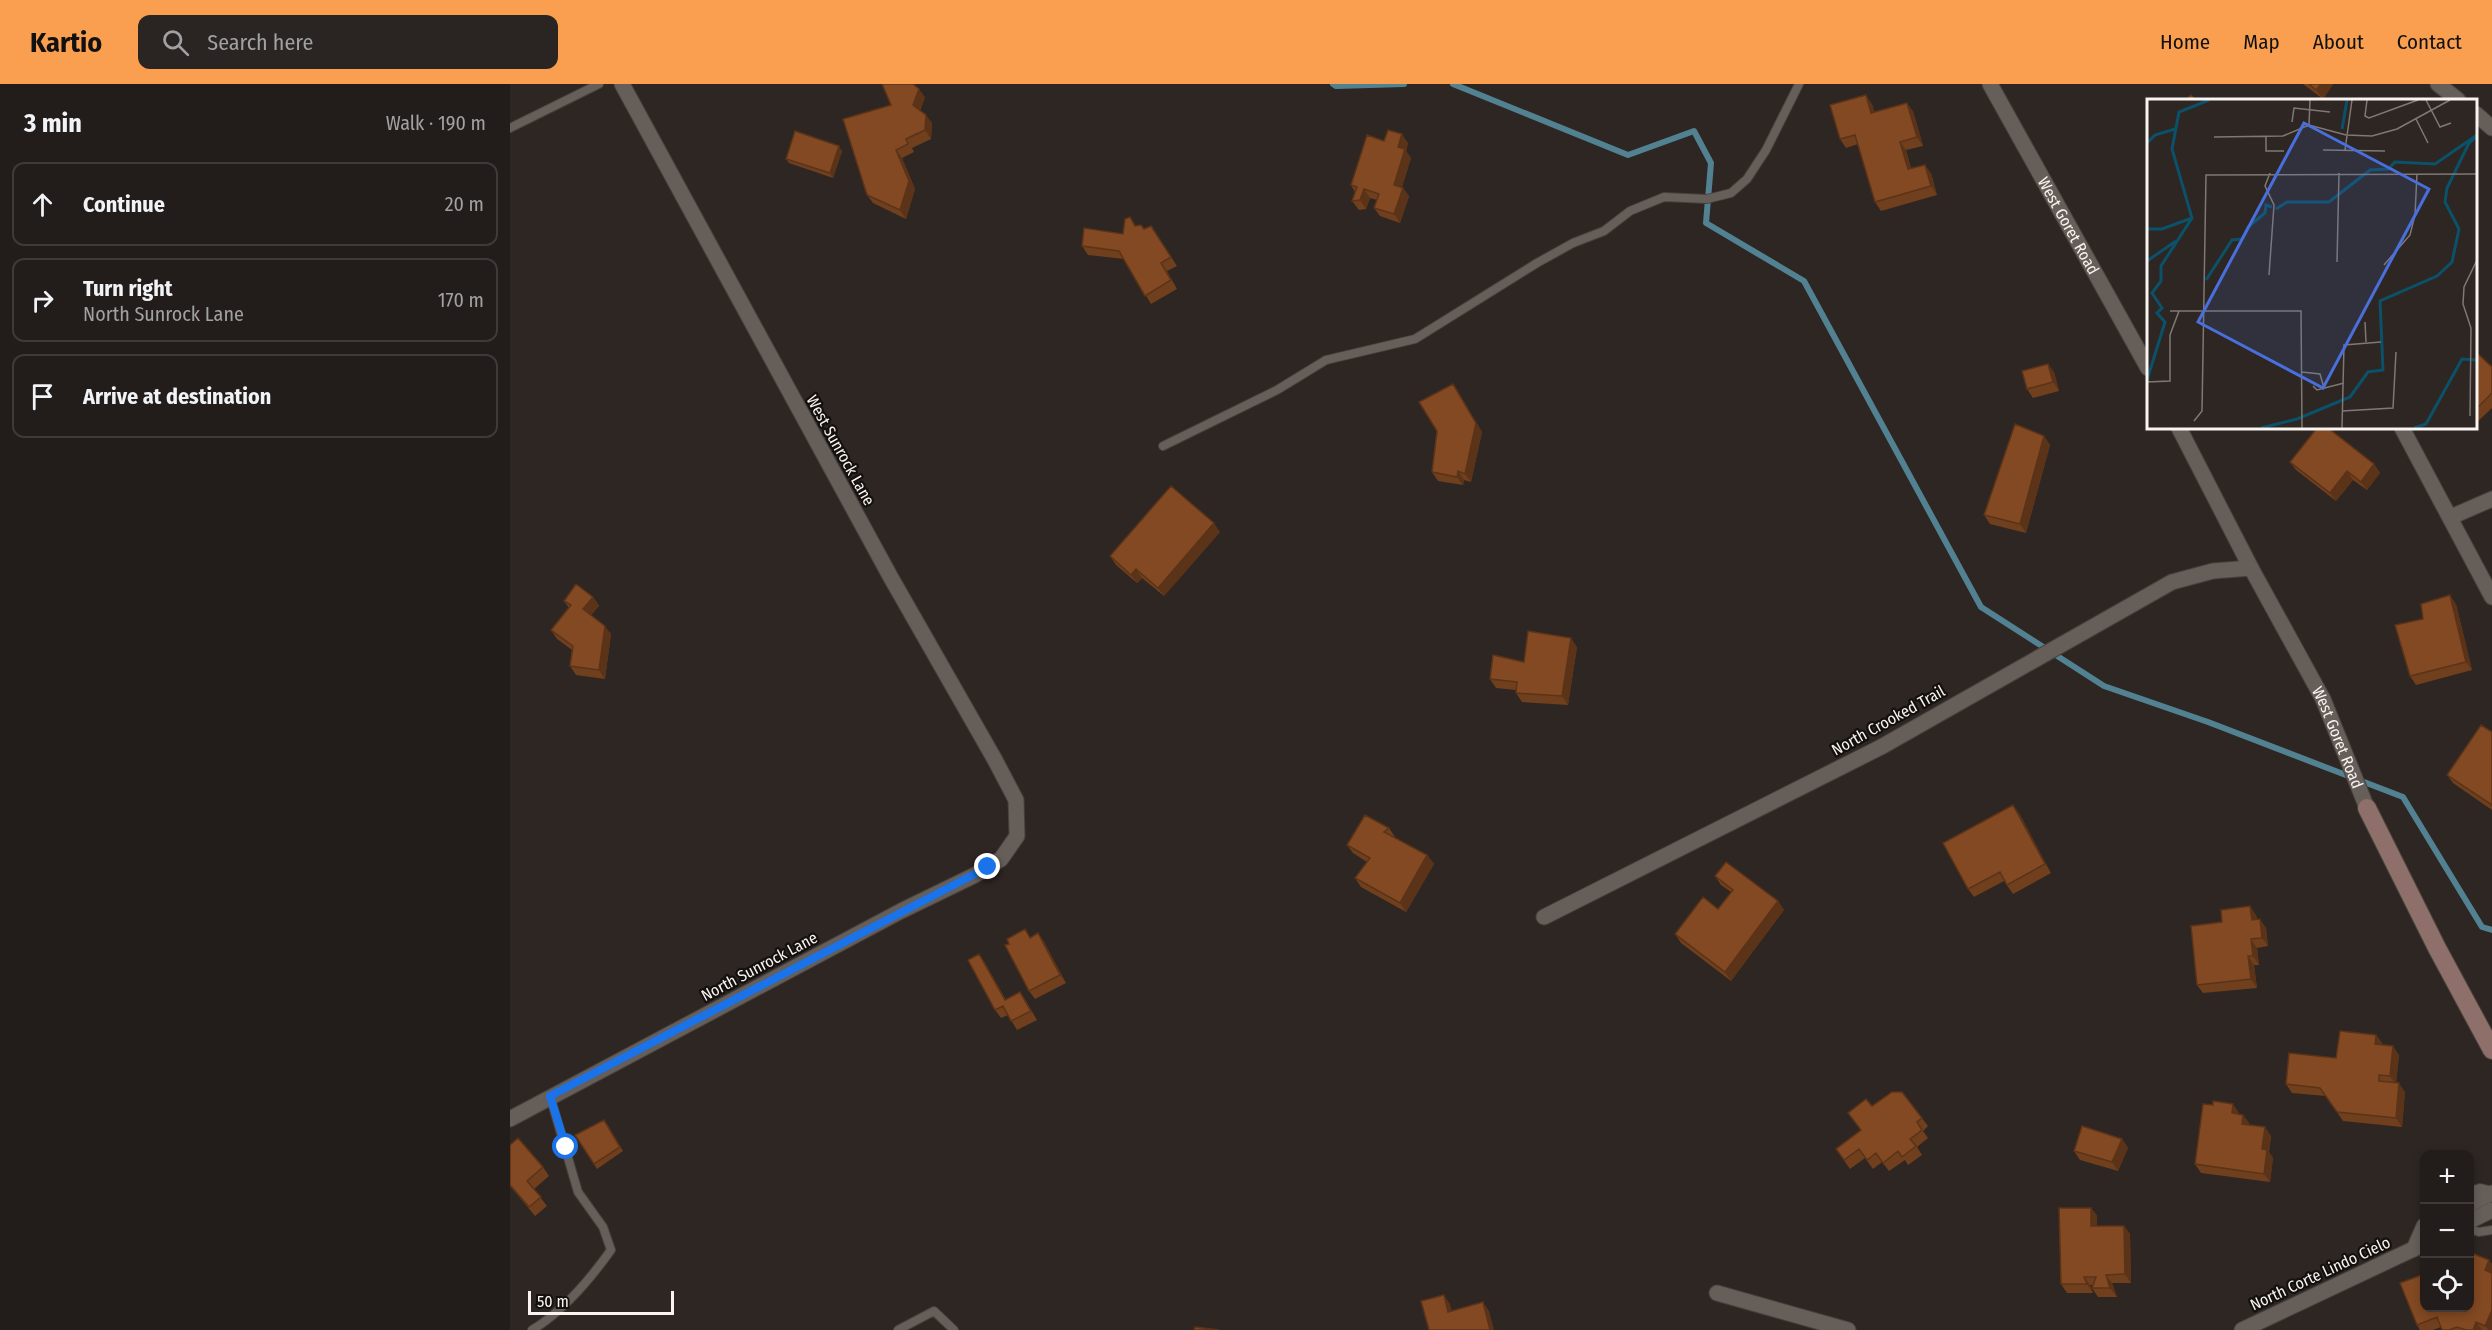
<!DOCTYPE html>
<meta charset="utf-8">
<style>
:root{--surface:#221c1a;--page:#2a2523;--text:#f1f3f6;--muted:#a2a1a2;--line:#3f3a39;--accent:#fa9f4f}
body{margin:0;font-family:"Fira Sans Condensed",sans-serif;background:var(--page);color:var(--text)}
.controls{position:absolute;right:18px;bottom:18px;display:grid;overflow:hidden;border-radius:12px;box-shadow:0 3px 9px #0003}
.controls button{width:54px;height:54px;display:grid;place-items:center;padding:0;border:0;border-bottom:2px solid var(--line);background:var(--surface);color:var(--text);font:30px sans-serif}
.scale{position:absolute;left:18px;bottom:15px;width:146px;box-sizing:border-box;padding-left:6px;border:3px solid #f9f4f1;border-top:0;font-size:16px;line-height:21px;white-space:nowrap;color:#f9f4f1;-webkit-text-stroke:4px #13100e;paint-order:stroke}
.stop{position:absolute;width:18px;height:18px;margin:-14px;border:4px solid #1a73e8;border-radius:50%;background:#fff}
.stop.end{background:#1a73e8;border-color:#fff;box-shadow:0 2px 6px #0008}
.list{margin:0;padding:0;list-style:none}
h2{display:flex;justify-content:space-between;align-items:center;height:78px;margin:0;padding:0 24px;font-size:26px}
h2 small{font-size:20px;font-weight:400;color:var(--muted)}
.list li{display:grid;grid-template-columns:39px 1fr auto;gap:18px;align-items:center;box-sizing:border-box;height:84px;margin:0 12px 12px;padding:0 12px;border:2px solid var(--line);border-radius:12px}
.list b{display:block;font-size:22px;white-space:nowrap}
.list p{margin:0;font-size:20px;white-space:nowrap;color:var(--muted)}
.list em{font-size:20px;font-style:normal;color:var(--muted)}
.icon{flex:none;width:33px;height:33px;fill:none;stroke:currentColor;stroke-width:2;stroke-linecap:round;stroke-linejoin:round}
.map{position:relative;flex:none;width:1982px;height:1246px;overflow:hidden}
header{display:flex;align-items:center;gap:36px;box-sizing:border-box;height:84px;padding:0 30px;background:var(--accent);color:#111}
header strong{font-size:28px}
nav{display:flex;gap:33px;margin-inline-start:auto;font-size:21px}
.search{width:420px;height:54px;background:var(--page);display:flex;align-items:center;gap:15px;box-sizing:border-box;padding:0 21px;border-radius:12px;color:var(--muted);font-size:22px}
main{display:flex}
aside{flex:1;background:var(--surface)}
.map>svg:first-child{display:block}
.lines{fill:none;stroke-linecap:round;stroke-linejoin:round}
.stream{stroke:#528292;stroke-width:6}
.lane-casing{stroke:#47413e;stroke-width:10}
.street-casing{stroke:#47413e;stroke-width:17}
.secondary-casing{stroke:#47413e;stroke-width:20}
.lane{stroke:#665e59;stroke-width:8}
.street{stroke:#665e59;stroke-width:15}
.secondary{stroke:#8e6f69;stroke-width:18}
.wall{fill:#703f1d}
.shaded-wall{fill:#5b3318}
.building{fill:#824922;stroke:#5b3318;stroke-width:1.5}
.route{stroke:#1a73e8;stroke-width:8}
.labels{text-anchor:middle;stroke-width:4.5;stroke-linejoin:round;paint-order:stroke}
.street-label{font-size:16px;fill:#f9f4f1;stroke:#13100e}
.inset-river{fill:none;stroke:#0b516a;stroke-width:3}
.inset-road{fill:none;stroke:#7f7875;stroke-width:1.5}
.view{fill:#496fdd;fill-opacity:0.15;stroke:#496fdd;stroke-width:3}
.inset-edge{fill:none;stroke:#f9f4f1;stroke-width:3}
</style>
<header>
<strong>Kartio</strong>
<div class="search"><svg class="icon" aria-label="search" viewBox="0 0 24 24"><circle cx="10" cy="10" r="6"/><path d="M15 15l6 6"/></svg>Search here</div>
<nav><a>Home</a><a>Map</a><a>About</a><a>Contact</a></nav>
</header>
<main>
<aside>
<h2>3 min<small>Walk · 190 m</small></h2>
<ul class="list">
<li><svg class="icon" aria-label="ahead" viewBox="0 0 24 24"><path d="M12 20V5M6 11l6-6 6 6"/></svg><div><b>Continue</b></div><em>20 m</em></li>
<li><svg class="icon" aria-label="right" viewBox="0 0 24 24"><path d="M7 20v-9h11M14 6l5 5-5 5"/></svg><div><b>Turn right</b><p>North Sunrock Lane</p></div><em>170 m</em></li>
<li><svg class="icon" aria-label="arrive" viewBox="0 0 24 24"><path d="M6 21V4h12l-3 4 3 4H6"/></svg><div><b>Arrive at destination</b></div></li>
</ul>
</aside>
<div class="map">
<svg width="1982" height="1246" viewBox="0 0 1982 1246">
<rect width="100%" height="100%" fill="#2d2622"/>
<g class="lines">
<!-- stream -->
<path class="stream" d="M 823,0 L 826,2 L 894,0
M 943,0 L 1118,71 L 1184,47 L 1201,79 L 1196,139 L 1294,197 L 1471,523 L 1594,602 L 1698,638 L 1893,713 L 1972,843 L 1982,846"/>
<defs>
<path id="lane" d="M 0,44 L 89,0
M 653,362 L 767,306 L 816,276 L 905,255 L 1027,179 L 1063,159 L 1094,147 L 1120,127 L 1154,113 L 1197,115 L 1221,109 L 1237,95 L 1256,66 L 1289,0
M 1960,1107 L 1970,1104 L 1982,1107
M 1960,1145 L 1969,1148 L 1982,1146
M 22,1246 C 52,1228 81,1194 101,1166 L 93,1143 L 68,1108 L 40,1012
M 388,1246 L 424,1227 L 444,1246"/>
<g id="street">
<path id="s1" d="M 1480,0 L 1638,284"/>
<path d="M 1928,0 L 1948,16"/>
<path d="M 1966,30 L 1982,44"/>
<path id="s2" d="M 1669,344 L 1741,484 L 1813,615 L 1857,724"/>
<path d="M 1892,344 L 1982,513"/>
<path d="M 1941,433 L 1982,415"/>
<path d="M 1034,833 L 1371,663 L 1662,498 L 1703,487 L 1741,484"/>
<path d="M 0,1035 L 391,827 L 465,791 L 491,775 L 507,752 L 506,716 L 485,676 L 380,492 L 112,0"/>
<path d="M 1960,1120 L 1982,1109"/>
<path d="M 1960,1137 L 1982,1126"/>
<path d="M 1904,1165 L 1914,1142"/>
<path d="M 1207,1209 L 1338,1246"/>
<path d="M 1732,1246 L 1914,1160"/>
</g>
<path id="secondary" d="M 1857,724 L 1927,864 L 1982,966"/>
</defs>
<!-- lane casing -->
<use href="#lane" class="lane-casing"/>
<!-- street casing -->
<use href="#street" class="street-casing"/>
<!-- secondary casing -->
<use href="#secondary" class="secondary-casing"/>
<!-- lane -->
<use href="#lane" class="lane"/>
<!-- street -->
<use href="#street" class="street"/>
<!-- secondary -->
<use href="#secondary" class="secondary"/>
</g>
<!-- wall -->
<path class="wall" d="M 1793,0 L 1823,0 L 1813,15 Z
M 415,13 L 410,27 L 422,39 L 421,55 L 402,64 L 404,68 L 392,74 L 405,105 L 396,135 L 363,119 L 357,111 Z
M 1362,20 L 1364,28 L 1403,27 L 1413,62 L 1396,66 L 1401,84 L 1421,89 L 1427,111 L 1371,127 L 1365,118 L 1348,60 L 1336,64 L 1330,55 Z
M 874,57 L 898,59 L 896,67 L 901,74 L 892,103 L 899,112 L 890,139 L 870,132 L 864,124 L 867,116 L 860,114 L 856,125 L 849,126 L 842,117 L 845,108 L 841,101 Z
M 332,67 L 323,94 L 279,79 L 276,75 Z
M 620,133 L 626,142 L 647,151 L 667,182 L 657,187 L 667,205 L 641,220 L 614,175 L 578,171 L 572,162 L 613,150 Z
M 1965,267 L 1982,283 L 1982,324 L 1965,340 Z
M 1544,288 L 1549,307 L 1523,314 L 1517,305 Z
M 943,300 L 972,348 L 961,398 L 954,396 L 953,401 L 928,397 L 922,388 Z
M 1534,352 L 1540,361 L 1516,449 L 1480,440 L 1474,431 Z
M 1780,378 L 1864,380 L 1870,389 L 1857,406 L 1843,396 L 1826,417 L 1786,386 Z
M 710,448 L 654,512 L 632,494 L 627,499 L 606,481 L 600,472 Z
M 83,513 L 89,522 L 81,531 L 101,550 L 95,595 L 66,591 L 60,582 L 62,566 L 47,555 L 41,546 L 59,524 L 54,517 Z
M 1946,520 L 1962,586 L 1906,601 L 1900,592 L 1913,535 Z
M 1067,563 L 1058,621 L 1012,618 L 1006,609 L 1006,606 L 986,604 L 980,595 L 1014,578 Z
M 1982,648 L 1982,726 L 1943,699 L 1937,691 Z
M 1509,729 L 1541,789 L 1503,810 L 1494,797 L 1464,813 L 1458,805 Z
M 879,744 L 885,753 L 884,754 L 917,771 L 924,780 L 896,828 L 851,803 L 845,794 L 857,778 L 843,769 L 837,761 Z
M 1205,792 L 1268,817 L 1274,826 L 1221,897 L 1171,859 L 1165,850 L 1208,825 L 1221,808 L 1211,801 Z
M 1746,831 L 1747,835 L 1756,844 L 1758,862 L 1747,864 L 1749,881 L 1744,881 L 1747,904 L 1693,909 L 1687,901 L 1712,838 Z
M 528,849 L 534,858 L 556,899 L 525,915 L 519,907 L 521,853 Z
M 469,870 L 475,879 L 496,916 L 516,917 L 527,936 L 507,946 L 498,931 L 491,934 L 485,926 Z
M 1866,951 L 1872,959 L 1872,961 L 1889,971 L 1886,999 L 1895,1008 L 1892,1043 L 1833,1037 L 1816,1012 L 1782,1009 L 1776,1000 L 1826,974 Z
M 1392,1008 L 1418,1042 L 1413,1047 L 1418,1054 L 1407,1063 L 1412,1071 L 1398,1081 L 1395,1076 L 1379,1087 L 1372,1078 L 1363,1085 L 1355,1074 L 1340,1085 L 1326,1065 L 1350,1047 L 1362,1022 Z
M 1729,1029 L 1729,1030 L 1733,1031 L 1739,1039 L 1739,1041 L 1761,1052 L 1759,1068 L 1763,1074 L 1760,1098 L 1691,1089 L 1685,1080 Z
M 97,1040 L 113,1067 L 87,1085 L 65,1051 Z
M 1612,1055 L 1618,1064 L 1608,1087 L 1570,1076 L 1564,1067 Z
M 0,1061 L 33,1083 L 39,1092 L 24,1105 L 37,1122 L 25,1132 L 0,1102 Z
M 1581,1124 L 1587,1132 L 1587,1142 L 1614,1142 L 1620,1150 L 1621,1199 L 1602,1199 L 1607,1213 L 1588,1213 L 1582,1204 L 1583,1201 L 1580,1201 L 1583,1209 L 1557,1209 L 1551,1200 Z
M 1914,1224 L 1959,1224 L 1982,1246 L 1932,1246 L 1931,1243 L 1923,1246 L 1910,1246 L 1907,1241 Z"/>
<!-- shaded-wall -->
<path class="shaded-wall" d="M 1811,0 L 1823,0 L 1813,15 L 1806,6 Z
M 409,5 L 415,13 L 409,30 L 403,21 Z
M 1356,11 L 1362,20 L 1367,38 L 1361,29 Z
M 1397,19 L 1403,27 L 1413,62 L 1407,53 Z
M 416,31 L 422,39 L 421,55 L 415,46 Z
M 892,50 L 898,59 L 896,67 L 901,74 L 890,109 L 884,101 L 888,63 Z
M 1390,58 L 1396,66 L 1404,94 L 1398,85 Z
M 329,62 L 332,67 L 323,94 L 320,89 Z
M 386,66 L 392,74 L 405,105 L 396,135 L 390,126 Z
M 1415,81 L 1421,89 L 1427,111 L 1421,102 Z
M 893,104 L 899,112 L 890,139 L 884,130 Z
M 854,105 L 860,114 L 856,125 L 850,116 Z
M 1538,280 L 1544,288 L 1549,307 L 1543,298 Z
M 943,300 L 972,348 L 961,398 L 955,390 Z
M 1534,352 L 1540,361 L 1516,449 L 1510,440 Z
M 1864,380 L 1870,389 L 1857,406 L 1851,398 Z
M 948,387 L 954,396 L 953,401 L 947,393 Z
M 1837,387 L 1843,396 L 1826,417 L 1820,409 Z
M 704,439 L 710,448 L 654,512 L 648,504 Z
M 626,485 L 632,494 L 627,499 L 621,491 Z
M 1940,511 L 1946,520 L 1962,586 L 1956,578 Z
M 83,513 L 89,522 L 79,534 L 73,525 Z
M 95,542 L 101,550 L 95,595 L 89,586 Z
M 1061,554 L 1067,563 L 1058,621 L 1052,612 Z
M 1503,721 L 1509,729 L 1541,789 L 1535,780 Z
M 917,771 L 924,780 L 896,828 L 890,819 Z
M 1268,817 L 1274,826 L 1221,897 L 1215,888 Z
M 1740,822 L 1746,831 L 1748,844 L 1742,836 Z
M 1750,835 L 1756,844 L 1758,862 L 1752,854 Z
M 528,849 L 534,858 L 556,899 L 550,891 Z
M 1741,855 L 1747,864 L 1749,881 L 1743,872 Z
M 469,870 L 475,879 L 501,925 L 495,916 Z
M 1738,872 L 1744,881 L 1747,904 L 1741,895 Z
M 510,908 L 516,917 L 527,936 L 521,927 Z
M 1866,951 L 1872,959 L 1871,969 L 1865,960 Z
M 1883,962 L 1889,971 L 1886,1001 L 1880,992 Z
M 1889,999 L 1895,1008 L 1892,1043 L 1886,1034 Z
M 1723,1020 L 1729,1029 L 1728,1038 L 1722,1029 Z
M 1733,1031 L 1739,1039 L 1738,1048 L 1732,1040 Z
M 1755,1043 L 1761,1052 L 1759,1068 L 1763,1074 L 1760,1098 L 1754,1090 L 1752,1065 Z
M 1612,1055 L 1618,1064 L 1608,1087 L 1602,1078 Z
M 1581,1124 L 1587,1132 L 1587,1151 L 1581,1142 Z
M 1614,1142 L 1620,1150 L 1621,1199 L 1615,1190 Z
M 1979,1176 L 1982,1180 L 1982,1192 L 1975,1186 Z
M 1596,1191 L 1602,1199 L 1607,1213 L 1600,1204 Z
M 1574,1193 L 1580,1201 L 1583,1209 L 1577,1200 Z
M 934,1211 L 940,1220 L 944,1236 L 938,1228 Z
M 973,1218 L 979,1227 L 984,1246 L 980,1246 Z
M 1982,1226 L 1982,1246 L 1979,1246 L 1975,1242 Z
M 1966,1238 L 1972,1246 L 1963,1246 Z"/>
<!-- building -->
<path class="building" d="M 372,0 L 403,0 L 409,5 L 403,21 L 416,31 L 415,46 L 396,55 L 398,60 L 386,66 L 399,97 L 390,126 L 357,111 L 333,35 L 381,21 Z
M 1799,0 L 1811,0 L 1806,6 Z
M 1356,11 L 1361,29 L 1397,19 L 1407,53 L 1390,58 L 1398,85 L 1415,81 L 1421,102 L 1365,118 L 1345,51 L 1330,55 L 1320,21 Z
M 1681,11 L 1686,16 L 1675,16 Z
M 878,46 L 892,50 L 888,63 L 895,65 L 884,101 L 893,104 L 884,130 L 864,124 L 869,110 L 854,105 L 850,116 L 842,117 L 847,103 L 841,101 L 857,51 L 874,57 Z
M 285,47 L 329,62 L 320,89 L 276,75 Z
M 620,133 L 625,142 L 631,141 L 634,145 L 641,142 L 661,173 L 651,179 L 661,196 L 635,212 L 609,167 L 572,162 L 574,144 L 613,150 L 615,135 Z
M 1965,267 L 1982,283 L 1982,309 L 1965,326 Z
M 1538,280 L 1543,298 L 1517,305 L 1512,287 Z
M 943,300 L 966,339 L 955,390 L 948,387 L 947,393 L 922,388 L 927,347 L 909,318 Z
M 1505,340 L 1534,352 L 1510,440 L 1474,431 Z
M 1807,344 L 1818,344 L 1864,380 L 1851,398 L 1837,387 L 1820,409 L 1780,378 Z
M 661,402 L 704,439 L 648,504 L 626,485 L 621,491 L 600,472 Z
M 66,500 L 83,513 L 73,525 L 95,542 L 89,586 L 60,582 L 63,562 L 41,546 L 61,521 L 54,517 Z
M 1940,511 L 1956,578 L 1900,592 L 1885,541 L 1913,535 L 1911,520 Z
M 1018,547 L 1061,554 L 1052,612 L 1006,609 L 1007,598 L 980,595 L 983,571 L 1014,578 Z
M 1971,641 L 1982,648 L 1982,721 L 1937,691 Z
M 1503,721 L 1535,780 L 1497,801 L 1490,788 L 1458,805 L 1433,759 Z
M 855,731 L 879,744 L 874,748 L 917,771 L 890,819 L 845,794 L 860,774 L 837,761 Z
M 1216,778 L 1268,817 L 1215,888 L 1165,850 L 1193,813 L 1208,825 L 1223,806 L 1205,792 Z
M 1740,822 L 1742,836 L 1750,835 L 1752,854 L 1741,855 L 1743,872 L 1738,872 L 1741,895 L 1687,901 L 1681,842 L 1712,838 L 1711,826 Z
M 515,845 L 520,854 L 528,849 L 550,891 L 519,907 L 495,861 L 499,860 L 497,855 Z
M 469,870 L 495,916 L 510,908 L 521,927 L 501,937 L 493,922 L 485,926 L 458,876 Z
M 1830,947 L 1866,951 L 1865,960 L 1883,962 L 1880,992 L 1869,991 L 1869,997 L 1889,999 L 1886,1034 L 1827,1028 L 1810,1004 L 1776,1000 L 1779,969 L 1826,974 Z
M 1382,1008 L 1392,1008 L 1412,1034 L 1407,1038 L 1412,1046 L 1400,1055 L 1406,1062 L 1392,1073 L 1388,1067 L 1373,1079 L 1366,1069 L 1357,1076 L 1349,1065 L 1334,1076 L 1326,1065 L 1351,1046 L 1338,1029 L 1356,1015 L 1362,1022 Z
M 1703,1017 L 1723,1020 L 1722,1029 L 1733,1031 L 1732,1040 L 1755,1043 L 1752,1065 L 1757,1066 L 1754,1090 L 1685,1080 L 1693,1020 L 1703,1021 Z
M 94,1036 L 110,1063 L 84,1080 L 65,1051 Z
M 1572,1042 L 1612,1055 L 1602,1078 L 1564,1067 Z
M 8,1054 L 33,1083 L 17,1097 L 31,1113 L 19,1123 L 0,1101 L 0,1061 Z
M 1549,1124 L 1581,1124 L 1581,1142 L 1614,1142 L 1615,1190 L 1596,1191 L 1600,1204 L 1582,1204 L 1586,1193 L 1574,1193 L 1577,1200 L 1551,1200 Z
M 1959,1168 L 1979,1176 L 1975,1186 L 1982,1189 L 1982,1226 L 1975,1242 L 1966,1238 L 1963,1246 L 1956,1246 L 1947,1243 L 1939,1246 L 1932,1246 L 1927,1233 L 1907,1241 L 1890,1199 L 1914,1190 L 1914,1224 L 1959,1224 Z
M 934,1211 L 938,1228 L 973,1218 L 980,1246 L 919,1246 L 911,1217 Z
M 685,1243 L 709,1246 L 684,1246 Z"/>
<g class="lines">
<!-- route -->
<path class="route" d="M 56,1063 L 40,1012 L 478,783"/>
</g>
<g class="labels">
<!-- street labels -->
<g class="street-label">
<text dy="6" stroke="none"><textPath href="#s1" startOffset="162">West Goret Road</textPath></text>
<text transform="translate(331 366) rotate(61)" y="6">West Sunrock Lane</text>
<text transform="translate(1378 636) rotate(-29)" y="6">North Crooked Trail</text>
<text dy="6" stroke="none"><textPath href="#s2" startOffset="348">West Goret Road</textPath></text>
<text transform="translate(249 882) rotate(-28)" y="6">North Sunrock Lane</text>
<text transform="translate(1810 1189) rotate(-25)" y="6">North Corte Lindo Cielo</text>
</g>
</g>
<!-- overview -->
<g transform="translate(1637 15)">
<rect width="330" height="330" fill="#2d2622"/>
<path class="inset-river" d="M 195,30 L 200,1M 0,44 L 8,36 L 28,30M 129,110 L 140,103 L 182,103 L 223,71 L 241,70 L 248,63 L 288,65 L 330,36M 0,130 L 15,130 L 45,119M 0,162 L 29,142M 59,181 L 85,141 L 95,140 L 101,128 L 118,114 L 119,106 L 125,108M 0,281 L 18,223 L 10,214 L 15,209 L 5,194 L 14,182 L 14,167 L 45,119 L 25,50 L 32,13 L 62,1M 114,329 L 150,320 L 203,298 L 221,273 L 236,271 L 233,202 L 290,177 L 305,163 L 312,130 L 298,103 L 300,89 L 322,44 L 330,37M 267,329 L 279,325 L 315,260 L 330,261"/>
<path class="inset-road" d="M 220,1 L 218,17 L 222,19 L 271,1M 279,1 L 293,28 L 304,24M 269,20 L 281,44M 145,23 L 147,9 L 183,13M 162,26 L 163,1M 67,38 L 136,37 L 162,26 L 199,36 L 225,37 L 250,30 L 303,1M 119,38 L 119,52 L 137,52M 176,51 L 238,52M 198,51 L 205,1M 330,108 L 330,143M 190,163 L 192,74M 237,166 L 263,136 L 268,116 L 270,75M 122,176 L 127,106 L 118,87 L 123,74M 23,212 L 154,212 L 155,329M 218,223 L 219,243M 155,273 L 173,275 L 177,289M 0,283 L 23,282 L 23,236 L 32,212M 166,287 L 170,291 L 197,284M 195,312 L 246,309 L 249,253M 323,317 L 324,229 L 316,205 L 317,188 L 330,161M 47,322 L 55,312 L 59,76 L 330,75M 195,329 L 197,246 L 234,243"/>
<path class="view" d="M 157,24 L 282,90 L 176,289 L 51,223 Z"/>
<rect width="330" height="330" class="inset-edge"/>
</g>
</svg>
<div class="controls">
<button>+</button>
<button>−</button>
<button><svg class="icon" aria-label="locate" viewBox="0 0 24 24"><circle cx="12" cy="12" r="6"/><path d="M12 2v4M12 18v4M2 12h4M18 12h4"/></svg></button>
</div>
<div class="scale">50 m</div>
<div class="stop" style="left:56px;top:1063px"></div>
<div class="stop end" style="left:478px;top:783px"></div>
</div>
</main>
